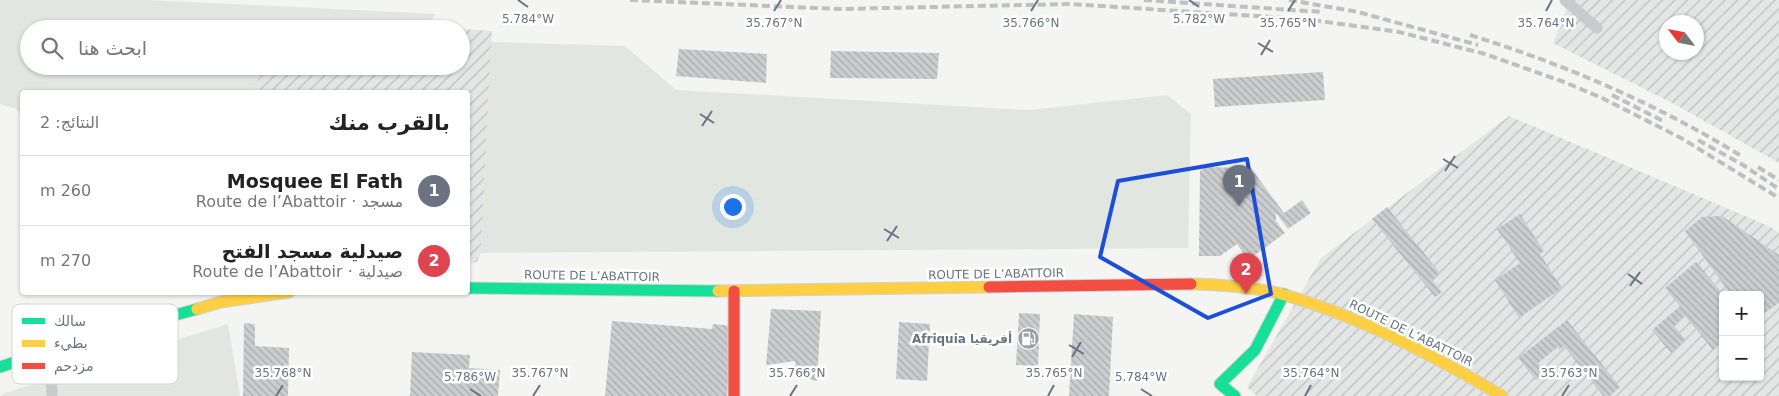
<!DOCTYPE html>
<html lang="ar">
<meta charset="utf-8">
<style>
:root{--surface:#fff;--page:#f6f6f6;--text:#222;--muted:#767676;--line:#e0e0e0;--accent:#575b5f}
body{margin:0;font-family:"DejaVu Sans",Vazirmatn,sans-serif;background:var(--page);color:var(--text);direction:rtl}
.controls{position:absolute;right:15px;bottom:15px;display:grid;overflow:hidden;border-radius:5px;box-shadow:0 1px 4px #0004}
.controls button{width:45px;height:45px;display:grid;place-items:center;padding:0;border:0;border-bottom:1px solid var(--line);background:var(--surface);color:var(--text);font:25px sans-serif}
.compass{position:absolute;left:1659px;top:15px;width:45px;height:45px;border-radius:50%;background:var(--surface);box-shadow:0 1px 4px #0004;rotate:302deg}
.you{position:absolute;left:732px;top:206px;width:18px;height:18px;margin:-12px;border:4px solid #fff;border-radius:50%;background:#1a73e8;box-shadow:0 0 0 8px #1a73e833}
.badge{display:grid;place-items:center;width:32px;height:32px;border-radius:50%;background:var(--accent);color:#fff;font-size:16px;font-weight:700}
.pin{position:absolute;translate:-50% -41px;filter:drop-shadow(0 1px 2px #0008)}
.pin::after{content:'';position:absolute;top:26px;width:18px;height:15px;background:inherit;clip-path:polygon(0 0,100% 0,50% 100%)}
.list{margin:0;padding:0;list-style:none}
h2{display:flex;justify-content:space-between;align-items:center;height:65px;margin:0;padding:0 20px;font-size:21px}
h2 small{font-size:16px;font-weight:400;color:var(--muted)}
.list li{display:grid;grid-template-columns:32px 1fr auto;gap:15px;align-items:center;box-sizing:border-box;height:70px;padding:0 20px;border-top:1px solid var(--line)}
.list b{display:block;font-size:19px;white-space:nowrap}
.list p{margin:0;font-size:16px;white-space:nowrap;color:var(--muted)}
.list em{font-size:16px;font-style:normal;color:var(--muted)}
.icon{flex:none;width:28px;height:28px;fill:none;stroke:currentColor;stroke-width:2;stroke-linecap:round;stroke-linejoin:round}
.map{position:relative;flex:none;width:1779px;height:396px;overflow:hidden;direction:ltr}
.search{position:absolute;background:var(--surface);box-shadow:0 1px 4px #0004;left:20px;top:20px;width:450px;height:55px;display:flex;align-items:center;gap:12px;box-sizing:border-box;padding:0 18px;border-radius:28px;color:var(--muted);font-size:19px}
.panel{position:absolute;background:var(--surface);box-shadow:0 1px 4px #0004;left:20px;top:90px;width:450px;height:205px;border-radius:5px;direction:rtl}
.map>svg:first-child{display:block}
.industrial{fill:url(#industrial-furrows);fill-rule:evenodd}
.green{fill:#e2e6e1}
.building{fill:url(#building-back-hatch)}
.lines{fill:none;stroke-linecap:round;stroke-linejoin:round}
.fast-casing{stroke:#d1d2d2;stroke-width:13}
.slow-casing{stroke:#d1d2d2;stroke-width:13}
.jam-casing{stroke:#d1d2d2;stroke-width:13}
.street{stroke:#c9cacb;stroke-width:11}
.fast{stroke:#16e098;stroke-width:11}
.slow{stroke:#ffcf43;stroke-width:11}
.jam{stroke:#f24e42;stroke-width:11}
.rail{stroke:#bebfc1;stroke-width:4;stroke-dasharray:8 4;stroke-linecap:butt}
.marked{fill:none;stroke:#1d4ed8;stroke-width:4;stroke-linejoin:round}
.ticks{fill:none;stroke:#677481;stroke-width:2}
.labels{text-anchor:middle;stroke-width:5;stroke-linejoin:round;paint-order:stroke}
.street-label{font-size:12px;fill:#677481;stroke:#fff}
.poi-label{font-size:12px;font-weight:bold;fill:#677481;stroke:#fff;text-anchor:end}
.key{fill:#fff;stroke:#d1d5d9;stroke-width:1}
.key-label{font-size:14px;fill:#677481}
.ticks-label{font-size:12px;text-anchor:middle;fill:#677481;stroke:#fff;stroke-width:5;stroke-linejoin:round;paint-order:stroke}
</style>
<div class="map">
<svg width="1779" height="396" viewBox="0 0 1779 396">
<defs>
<pattern id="industrial-furrows" width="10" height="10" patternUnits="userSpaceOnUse" patternTransform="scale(1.25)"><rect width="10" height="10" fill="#e4e6e6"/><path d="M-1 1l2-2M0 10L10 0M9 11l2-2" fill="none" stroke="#bdbfc0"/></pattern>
<pattern id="building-back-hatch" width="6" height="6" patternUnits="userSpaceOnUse" patternTransform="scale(1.25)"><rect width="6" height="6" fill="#cccdce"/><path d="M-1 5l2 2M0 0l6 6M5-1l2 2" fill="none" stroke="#a9abad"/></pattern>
</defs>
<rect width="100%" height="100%" fill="#f4f4f3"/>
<!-- industrial -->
<path class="industrial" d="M 1570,0 L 1779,0 L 1779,163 L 1674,104 L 1553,43 ZM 1666,22 L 1696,22 L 1696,52 L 1666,52 Z
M 461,29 L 492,31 L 481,253 L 477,262 L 468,263 L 468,92 L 250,92 L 266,66 L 461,66 Z
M 1509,116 L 1771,227 L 1779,233 L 1779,396 L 1257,396 L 1247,387 L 1321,258 ZM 1723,295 L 1760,295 L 1760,377 L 1723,377 Z"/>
<!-- green -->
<path class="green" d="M 0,0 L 149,0 L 436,14 L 422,29 L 29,29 L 29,66 L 266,66 L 250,92 L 22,92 L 22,116 L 16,109 L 0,104 Z
M 491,42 L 625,46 L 676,90 L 1029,110 L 1167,95 L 1191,114 L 1188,248 L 481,253 Z
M 228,324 L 240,396 L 0,396 L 5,393 Z"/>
<!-- building -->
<path class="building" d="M 679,49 L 767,54 L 766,83 L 676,76 Z
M 831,51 L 939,53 L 937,79 L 830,78 Z
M 1323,72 L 1325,100 L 1215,107 L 1213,79 Z
M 1205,167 L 1251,168 L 1284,213 L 1302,200 L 1311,213 L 1288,229 L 1276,213 L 1276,221 L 1285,233 L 1252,257 L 1246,257 L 1237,244 L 1220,256 L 1199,256 L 1200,171 Z
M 1387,207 L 1440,273 L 1432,280 L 1442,292 L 1435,297 L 1372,219 Z
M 1520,214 L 1544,251 L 1540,254 L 1562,288 L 1519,318 L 1495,280 L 1520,263 L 1497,229 Z
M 1722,216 L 1779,255 L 1779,303 L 1760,316 L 1760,295 L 1731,295 L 1685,231 L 1702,217 Z
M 1696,262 L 1724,295 L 1723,341 L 1713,350 L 1685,316 L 1674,326 L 1686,340 L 1671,353 L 1652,330 L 1680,306 L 1665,288 Z
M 771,309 L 821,311 L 817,381 L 797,376 L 795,361 L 766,365 Z
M 1019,313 L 1040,314 L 1038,366 L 1016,365 Z
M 1074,314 L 1113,317 L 1109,396 L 1069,396 Z
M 1567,320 L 1620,387 L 1610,396 L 1603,396 L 1564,346 L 1559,350 L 1558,347 L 1538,363 L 1545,372 L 1536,380 L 1518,358 Z
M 612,321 L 712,329 L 713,324 L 732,326 L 727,396 L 605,396 Z
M 899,322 L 930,324 L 927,381 L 896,379 Z
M 244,323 L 255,324 L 255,346 L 289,348 L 288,396 L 243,396 Z
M 412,352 L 470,355 L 469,368 L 500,370 L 498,396 L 410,396 Z"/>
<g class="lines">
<defs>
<path id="fast" d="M 468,288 L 718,291
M 0,367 L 50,350 L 197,309
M 1235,396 L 1220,384 L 1255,350 L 1284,294"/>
<path id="slow" d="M 1191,284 C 1215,284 1262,288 1285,295 C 1358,316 1437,357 1502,396
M 718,291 L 989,287
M 197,309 L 221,302 L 289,292"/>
<path id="jam" d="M 989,287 L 1191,284
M 734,291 L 734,396"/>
</defs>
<!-- fast casing -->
<use href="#fast" class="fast-casing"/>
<!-- slow casing -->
<use href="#slow" class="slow-casing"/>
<!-- jam casing -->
<use href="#jam" class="jam-casing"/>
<!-- street -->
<path class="street" d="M 1565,0 L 1597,28
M 50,350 L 52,396"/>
<!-- fast -->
<use href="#fast" class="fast"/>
<!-- slow -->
<use href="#slow" class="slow"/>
<!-- jam -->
<use href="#jam" class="jam"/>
<!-- rail -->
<path class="rail" d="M 630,0 L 841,9 L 1069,4 L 1305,19 L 1399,32 L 1485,54 L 1564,82 L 1602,98 L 1681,138 L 1779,198
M 1144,0 L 1322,12
M 1289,0 L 1358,12 L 1478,45
M 1470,35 C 1566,65 1657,104 1743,157
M 1612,95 L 1665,122
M 1698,140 L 1743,165 L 1779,189
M 1758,167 L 1779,180"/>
</g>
<!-- marked area -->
<path class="marked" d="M 1247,159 L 1271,294 L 1208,318 L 1100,257 L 1118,181 Z"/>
<!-- ticks -->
<path class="ticks" d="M 518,0 L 528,7M 1189,0 L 1199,7M 774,11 L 781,0M 1031,11 L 1038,0M 1288,11 L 1295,0M 1546,11 L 1552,0M 1258,43 L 1273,52M 1261,55 L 1270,40M 700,114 L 714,123M 702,126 L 712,111M 1443,159 L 1458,168M 1445,171 L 1455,156M 884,229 L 899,238M 887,241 L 897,226M 1628,274 L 1642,284M 1630,286 L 1640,272M 1069,345 L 1084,354M 1072,357 L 1081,342M 470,389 L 481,396M 1141,389 L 1152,396M 276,396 L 283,385M 533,396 L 540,385M 790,396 L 797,385M 1048,396 L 1054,385M 1305,396 L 1311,385M 1562,396 L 1569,385"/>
<!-- icons -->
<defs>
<symbol id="fuel-disc" viewBox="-11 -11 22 22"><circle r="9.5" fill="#98a1a9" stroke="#fff"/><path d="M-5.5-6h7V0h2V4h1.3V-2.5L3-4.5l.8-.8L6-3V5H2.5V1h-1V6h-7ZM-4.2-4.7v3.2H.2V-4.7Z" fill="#fff"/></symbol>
</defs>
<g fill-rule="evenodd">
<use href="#fuel-disc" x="1016" y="326" width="25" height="25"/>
</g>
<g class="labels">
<!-- street labels -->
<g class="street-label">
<text transform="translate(996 274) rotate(-1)" y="4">ROUTE DE L’ABATTOIR</text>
<text transform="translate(592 276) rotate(1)" y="4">ROUTE DE L’ABATTOIR</text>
<text transform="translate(1411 333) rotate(26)" y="4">ROUTE DE L’ABATTOIR</text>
</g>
<!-- poi labels -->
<g class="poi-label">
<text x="1012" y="343">Afriquia أفريقيا</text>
</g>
</g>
<!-- legend -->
<rect x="12" y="304" width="166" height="80" rx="8" class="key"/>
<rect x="22" y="318" width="23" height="6" fill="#16e098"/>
<rect x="22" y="340" width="23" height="7" fill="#ffcf43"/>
<rect x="22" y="363" width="23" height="6" fill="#f24e42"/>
<g class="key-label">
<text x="54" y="326">سالك</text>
<text x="54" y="348">بطيء</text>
<text x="54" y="371">مزدحم</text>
</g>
<g class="ticks-label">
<text x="528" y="23">5.784°W</text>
<text x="1199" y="23">5.782°W</text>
<text x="774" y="27">35.767°N</text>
<text x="1031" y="27">35.766°N</text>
<text x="1288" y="27">35.765°N</text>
<text x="1546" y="27">35.764°N</text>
<text x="283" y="377">35.768°N</text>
<text x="540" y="377">35.767°N</text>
<text x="797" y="377">35.766°N</text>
<text x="1054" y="377">35.765°N</text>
<text x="1311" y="377">35.764°N</text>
<text x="1569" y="377">35.763°N</text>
<text x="470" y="381">5.786°W</text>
<text x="1141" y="381">5.784°W</text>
</g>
</svg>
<div class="controls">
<button>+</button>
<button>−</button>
</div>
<svg class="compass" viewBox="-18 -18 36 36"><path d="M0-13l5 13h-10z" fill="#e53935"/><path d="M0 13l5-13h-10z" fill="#767676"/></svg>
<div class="you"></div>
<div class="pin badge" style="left:1239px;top:206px;background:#6b7280">1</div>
<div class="pin badge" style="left:1246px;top:294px;background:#e0444e">2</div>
<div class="search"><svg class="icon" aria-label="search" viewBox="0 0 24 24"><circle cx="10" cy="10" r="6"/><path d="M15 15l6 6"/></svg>ابحث هنا</div>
<section class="panel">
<h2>بالقرب منك<small>النتائج: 2</small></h2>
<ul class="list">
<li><span class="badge" style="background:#6b7280">1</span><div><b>Mosquee El Fath</b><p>مسجد · Route de l’Abattoir</p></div><em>260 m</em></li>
<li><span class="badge" style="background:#e0444e">2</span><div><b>صيدلية مسجد الفتح</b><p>صيدلية · Route de l’Abattoir</p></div><em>270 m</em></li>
</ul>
</section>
</div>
